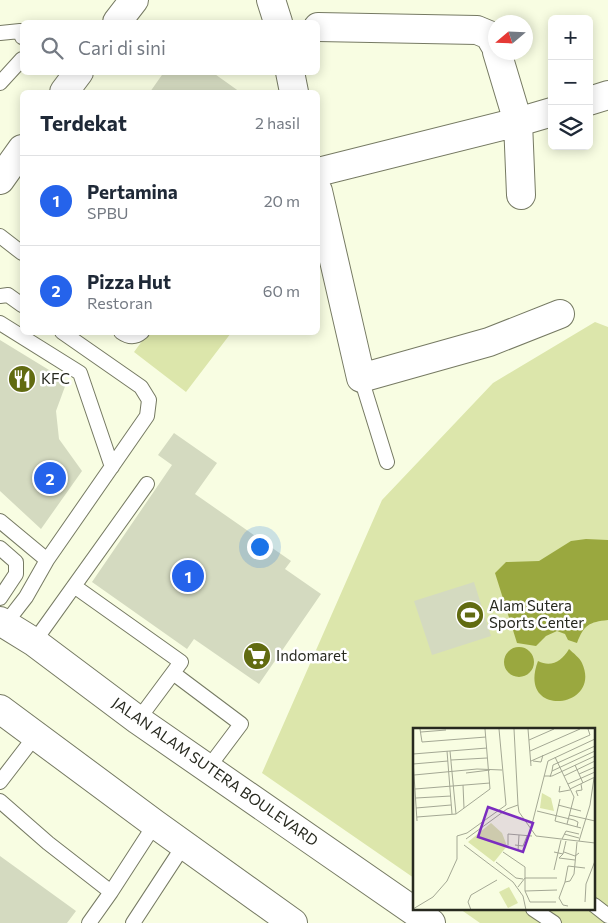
<!DOCTYPE html>
<html lang="id">
<meta charset="utf-8">
<style>
:root{--surface:#fff;--page:#f2f2f3;--text:#1f2937;--muted:#747a83;--line:#e0e1e3;--accent:#2563eb}
body{margin:0;font-family:Commissioner,sans-serif;background:var(--page);color:var(--text)}
.controls{position:absolute;right:15px;top:15px;display:grid;overflow:hidden;border-radius:8px;box-shadow:0 2px 12px #0003}
.controls button{width:45px;height:45px;display:grid;place-items:center;padding:0;border:0;border-bottom:1px solid var(--line);background:var(--surface);color:var(--text);font:25px sans-serif}
.compass{position:absolute;left:488px;top:15px;width:45px;height:45px;border-radius:50%;background:var(--surface);box-shadow:0 2px 12px #0003;rotate:251deg}
.you{position:absolute;left:259px;top:546px;width:18px;height:18px;margin:-12px;border:4px solid #fff;border-radius:50%;background:#1a73e8;box-shadow:0 0 0 8px #1a73e833}
.badge{display:grid;place-items:center;width:32px;height:32px;border-radius:50%;background:var(--accent);color:#fff;font-size:16px;font-weight:700}
.pin{position:absolute;translate:-50% -50%;border:2px solid #fff;box-shadow:0 1px 5px #0006}
.list{margin:0;padding:0;list-style:none}
h2{display:flex;justify-content:space-between;align-items:center;height:65px;margin:0;padding:0 20px;font-size:21px}
h2 small{font-size:16px;font-weight:400;color:var(--muted)}
.list li{display:grid;grid-template-columns:32px 1fr auto;gap:15px;align-items:center;box-sizing:border-box;height:90px;padding:0 20px;border-top:1px solid var(--line)}
.list b{display:block;font-size:19px;white-space:nowrap}
.list p{margin:0;font-size:16px;white-space:nowrap;color:var(--muted)}
.list em{font-size:16px;font-style:normal;color:var(--muted)}
.icon{flex:none;width:28px;height:28px;fill:none;stroke:currentColor;stroke-width:2;stroke-linecap:round;stroke-linejoin:round}
.map{position:relative;flex:none;width:608px;height:923px;overflow:hidden}
.search{position:absolute;background:var(--surface);box-shadow:0 2px 12px #0003;left:20px;top:20px;width:300px;height:55px;display:flex;align-items:center;gap:12px;box-sizing:border-box;padding:0 18px;border-radius:8px;color:var(--muted);font-size:19px}
.panel{position:absolute;background:var(--surface);box-shadow:0 2px 12px #0003;left:20px;top:90px;width:300px;height:245px;border-radius:8px}
.map>svg:first-child{display:block}
.green{fill:#dce6ab}
.water{fill:#9aa83f}
.building{fill:#d4dac0}
.lines{fill:none;stroke-linecap:round;stroke-linejoin:round}
.lane-casing{stroke:#767a63;stroke-width:16}
.street-casing{stroke:#767a63;stroke-width:30}
.secondary-casing{stroke:#767a63;stroke-width:30}
.lane{stroke:#fff;stroke-width:14}
.street{stroke:#fff;stroke-width:28}
.secondary{stroke:#fff;stroke-width:28}
.labels{text-anchor:middle;stroke-width:5;stroke-linejoin:round;paint-order:stroke}
.poi-label{font-size:15px;fill:#27291f;stroke:#fff;text-anchor:start}
.street-label{font-size:15px;fill:#27291f;stroke:#fff}
.inset-road{fill:none;stroke:#a4a894;stroke-width:1}
.view{fill:#7b2cbf;fill-opacity:0.15;stroke:#7b2cbf;stroke-width:2.5}
.inset-edge{fill:none;stroke:#27291f;stroke-width:2.5}
</style>
<div class="map">
<svg width="608" height="923" viewBox="0 0 608 923">
<rect width="100%" height="100%" fill="#f8fde2"/>
<!-- green -->
<path class="green" d="M 595,322 L 608,327 L 608,923 L 480,923 L 460,909 L 594,909 L 594,729 L 414,729 L 414,878 L 262,773 L 382,500 L 493,383 Z
M 148,333 L 231,333 L 186,392 L 134,352 Z"/>
<!-- water -->
<path class="water" d="M 586,539 L 608,540 L 608,620 C 589,622 584,625 577,643 L 568,640 L 565,634 L 557,631 L 546,636 L 536,646 L 517,643 L 495,573 L 506,562 L 539,561 L 571,541 Z
M504 662a15 15 0 1 1 30 0a15 15 0 1 1-30 0Z
M 569,649 C 573,653 580,658 582,663 C 603,709 516,719 538,661 C 551,668 562,661 569,649 Z"/>
<!-- building -->
<path class="building" d="M 164,72 L 212,72 L 240,92 L 150,92 Z
M 0,340 L 67,381 L 56,411 L 59,439 L 82,471 L 41,529 L 0,491 Z
M 174,433 L 217,463 L 195,494 L 291,561 L 285,569 L 321,594 L 259,684 L 194,639 L 187,649 L 92,582 L 172,465 L 158,455 Z
M 474,582 L 491,636 L 432,655 L 414,601 Z
M 0,856 L 76,911 L 67,923 L 0,923 Z"/>
<g class="lines">
<defs>
<path id="lane" d="M 0,33 L 20,31 L 22,37
M 0,83 L 22,59
M 0,236 L 22,253
M 0,296 L 8,295 L 22,305
M 0,323 L 80,373 L 112,467
M 121,332 C 128,337 135,338 142,332
M 361,378 L 387,462
M 0,521 L 47,560 L 147,416 L 149,400 L 141,387 L 62,332
M 0,548 L 16,562 L 16,574 L 0,598
M 74,586 L 181,662 L 138,720
M 5,624 L 26,597 L 47,560
M 34,642 L 147,484
M 173,673 L 241,724 L 208,768
M 0,782 L 36,735
M 0,801 L 48,843 L 111,892 L 155,824
M 594,905 L 608,916
M 533,909 L 554,923
M 89,923 L 111,892
M 133,923 L 184,845"/>
<path id="street" d="M 271,0 L 278,22
M 318,27 L 477,30 L 489,35 L 496,47
M 497,52 L 518,122 L 521,195
M 290,72 L 294,92
M 589,101 L 608,95
M 318,172 L 518,122 L 552,112
M 318,191 L 361,378 L 489,342 L 560,314"/>
<path id="secondary" d="M 117,22 L 134,0
M 64,92 L 79,72
M 0,180 L 22,149
M 0,621 L 34,642 L 138,720 L 431,923
M 0,709 L 155,824 L 293,923"/>
</defs>
<!-- lane casing -->
<use href="#lane" class="lane-casing"/>
<!-- street casing -->
<use href="#street" class="street-casing"/>
<!-- secondary casing -->
<use href="#secondary" class="secondary-casing"/>
<!-- lane -->
<use href="#lane" class="lane"/>
<!-- street -->
<use href="#street" class="street"/>
<!-- secondary -->
<use href="#secondary" class="secondary"/>
</g>
<!-- icons -->
<defs>
<symbol id="restaurant-disc" viewBox="-11 -11 22 22"><circle r="9.5" fill="#616b11" stroke="#fff"/><path d="M-5-6h1v4h1v-4h1v4h1v-4h1v5L-1.5 .5V6h-2V.5L-5-1ZM5-6V6H3V1.5H1.5Q1.5-4 5-6Z" fill="#fff"/></symbol>
<symbol id="stadium-disc" viewBox="-11 -11 22 22"><circle r="9.5" fill="#616b11" stroke="#fff"/><path d="M0-5a6.5 5 0 1 0 0 10a6.5 5 0 1 0 0-10ZM-3.5-1.8h7v3.6h-7Z" fill="#fff"/></symbol>
<symbol id="supermarket-disc" viewBox="-11 -11 22 22"><circle r="9.5" fill="#616b11" stroke="#fff"/><path d="M-6-5.5h2.5l.6 2H6L4.5 2H-2.5L-4.4-4H-6ZM-1.5 3.2a1.3 1.3 0 1 0 .1 0ZM3 3.2a1.3 1.3 0 1 0 .1 0Z" fill="#fff"/></symbol>
</defs>
<g fill-rule="evenodd">
<use href="#restaurant-disc" x="6" y="363" width="32" height="32"/>
<use href="#stadium-disc" x="454" y="599" width="32" height="32"/>
<use href="#supermarket-disc" x="241" y="640" width="32" height="32"/>
</g>
<g class="labels">
<!-- poi labels -->
<g class="poi-label">
<text x="41" y="384">KFC</text>
<text x="489" y="611">Alam Sutera<tspan x="489" dy="17">Sports Center</tspan></text>
<text x="276" y="661">Indomaret</text>
</g>
<!-- street labels -->
<g class="street-label">
<text transform="translate(215 772) rotate(35)" y="5">JALAN ALAM SUTERA BOULEVARD</text>
</g>
</g>
<!-- overview -->
<g transform="translate(413 728)">
<rect width="182" height="182" fill="#f8fde2"/>
<path d="M 129,65 L 138,70 L 141,83 L 127,80 ZM 78,95 L 89,105 L 94,118 L 81,134 L 55,114 ZM 96,159 L 105,175 L 95,180 L 86,164 Z" fill="#dce6ab"/>
<path class="inset-road" d="M 7,1 L 9,14 L 73,9M 115,1 L 118,38M 8,4 L 33,2M 116,12 L 141,1M 34,23 L 39,86M 37,23 L 43,86M 117,23 L 167,1M 0,26 L 74,20M 142,29 L 161,69 L 154,96M 0,32 L 4,93M 38,32 L 74,30M 118,33 L 177,7 L 175,1M 120,33 L 128,34 L 130,27M 0,36 L 35,33M 162,37 L 170,55M 139,43 L 140,37 L 182,18M 53,45 L 77,42M 166,46 L 182,39M 1,47 L 64,41 L 89,42M 131,48 L 139,48 L 182,28M 151,48 L 182,33M 137,49 L 139,43 L 182,23M 155,56 L 182,44M 50,57 L 51,80M 147,58 L 146,64 L 157,62M 2,61 L 77,55M 157,61 L 182,49M 165,68 L 163,63 L 169,62 L 168,56M 3,70 L 38,68M 147,71 L 142,93 L 168,100M 105,77 L 106,84 L 123,108 L 182,115M 145,77 L 168,83M 3,80 L 38,77M 124,83 L 161,92 L 165,94 L 164,99M 156,87 L 182,93M 4,89 L 43,86 L 77,61 L 72,1M 151,106 L 166,110M 116,108 L 135,33 L 182,11M 53,111 L 94,81 L 105,77 L 101,1M 149,111 L 153,103 L 166,106M 166,113 L 177,77 L 181,50M 51,117 L 100,154 L 110,168 L 113,182M 95,117 L 95,106 L 119,108M 102,117 L 110,118 L 114,108M 105,123 L 106,107M 90,124 L 112,139 L 112,163 L 117,174 L 143,174M 141,124 L 150,126 L 153,113M 151,124 L 162,128 L 166,125M 150,126 L 146,130 L 162,132M 83,134 L 103,150 L 110,151M 141,142 L 148,112M 152,154 L 155,138 L 172,140M 105,159 L 112,150 L 144,150M 112,163 L 144,162M 172,174 L 173,156 L 182,133M 155,178 L 150,177 L 146,170 L 152,154 L 157,153 L 161,146 L 164,114M 0,181 L 20,169 L 34,153 L 44,131 L 44,108 L 54,105 L 93,77 L 86,1M 58,182 L 55,174 L 58,167 L 84,152"/>
<path class="view" d="M 75,79 L 120,95 L 110,124 L 65,109 Z"/>
<rect width="182" height="182" class="inset-edge"/>
</g>
</svg>
<div class="controls">
<button>+</button>
<button>−</button>
<button><svg class="icon" aria-label="layers" viewBox="0 0 24 24"><path d="M12 4l9 5-9 5-9-5zM3 14l9 5 9-5"/></svg></button>
</div>
<svg class="compass" viewBox="-18 -18 36 36"><path d="M0-13l5 13h-10z" fill="#e53935"/><path d="M0 13l5-13h-10z" fill="#747a83"/></svg>
<div class="you"></div>
<div class="pin badge" style="left:188px;top:576px">1</div>
<div class="pin badge" style="left:50px;top:478px">2</div>
<div class="search"><svg class="icon" aria-label="search" viewBox="0 0 24 24"><circle cx="10" cy="10" r="6"/><path d="M15 15l6 6"/></svg>Cari di sini</div>
<section class="panel">
<h2>Terdekat<small>2 hasil</small></h2>
<ul class="list">
<li><span class="badge">1</span><div><b>Pertamina</b><p>SPBU</p></div><em>20 m</em></li>
<li><span class="badge">2</span><div><b>Pizza Hut</b><p>Restoran</p></div><em>60 m</em></li>
</ul>
</section>
</div>
